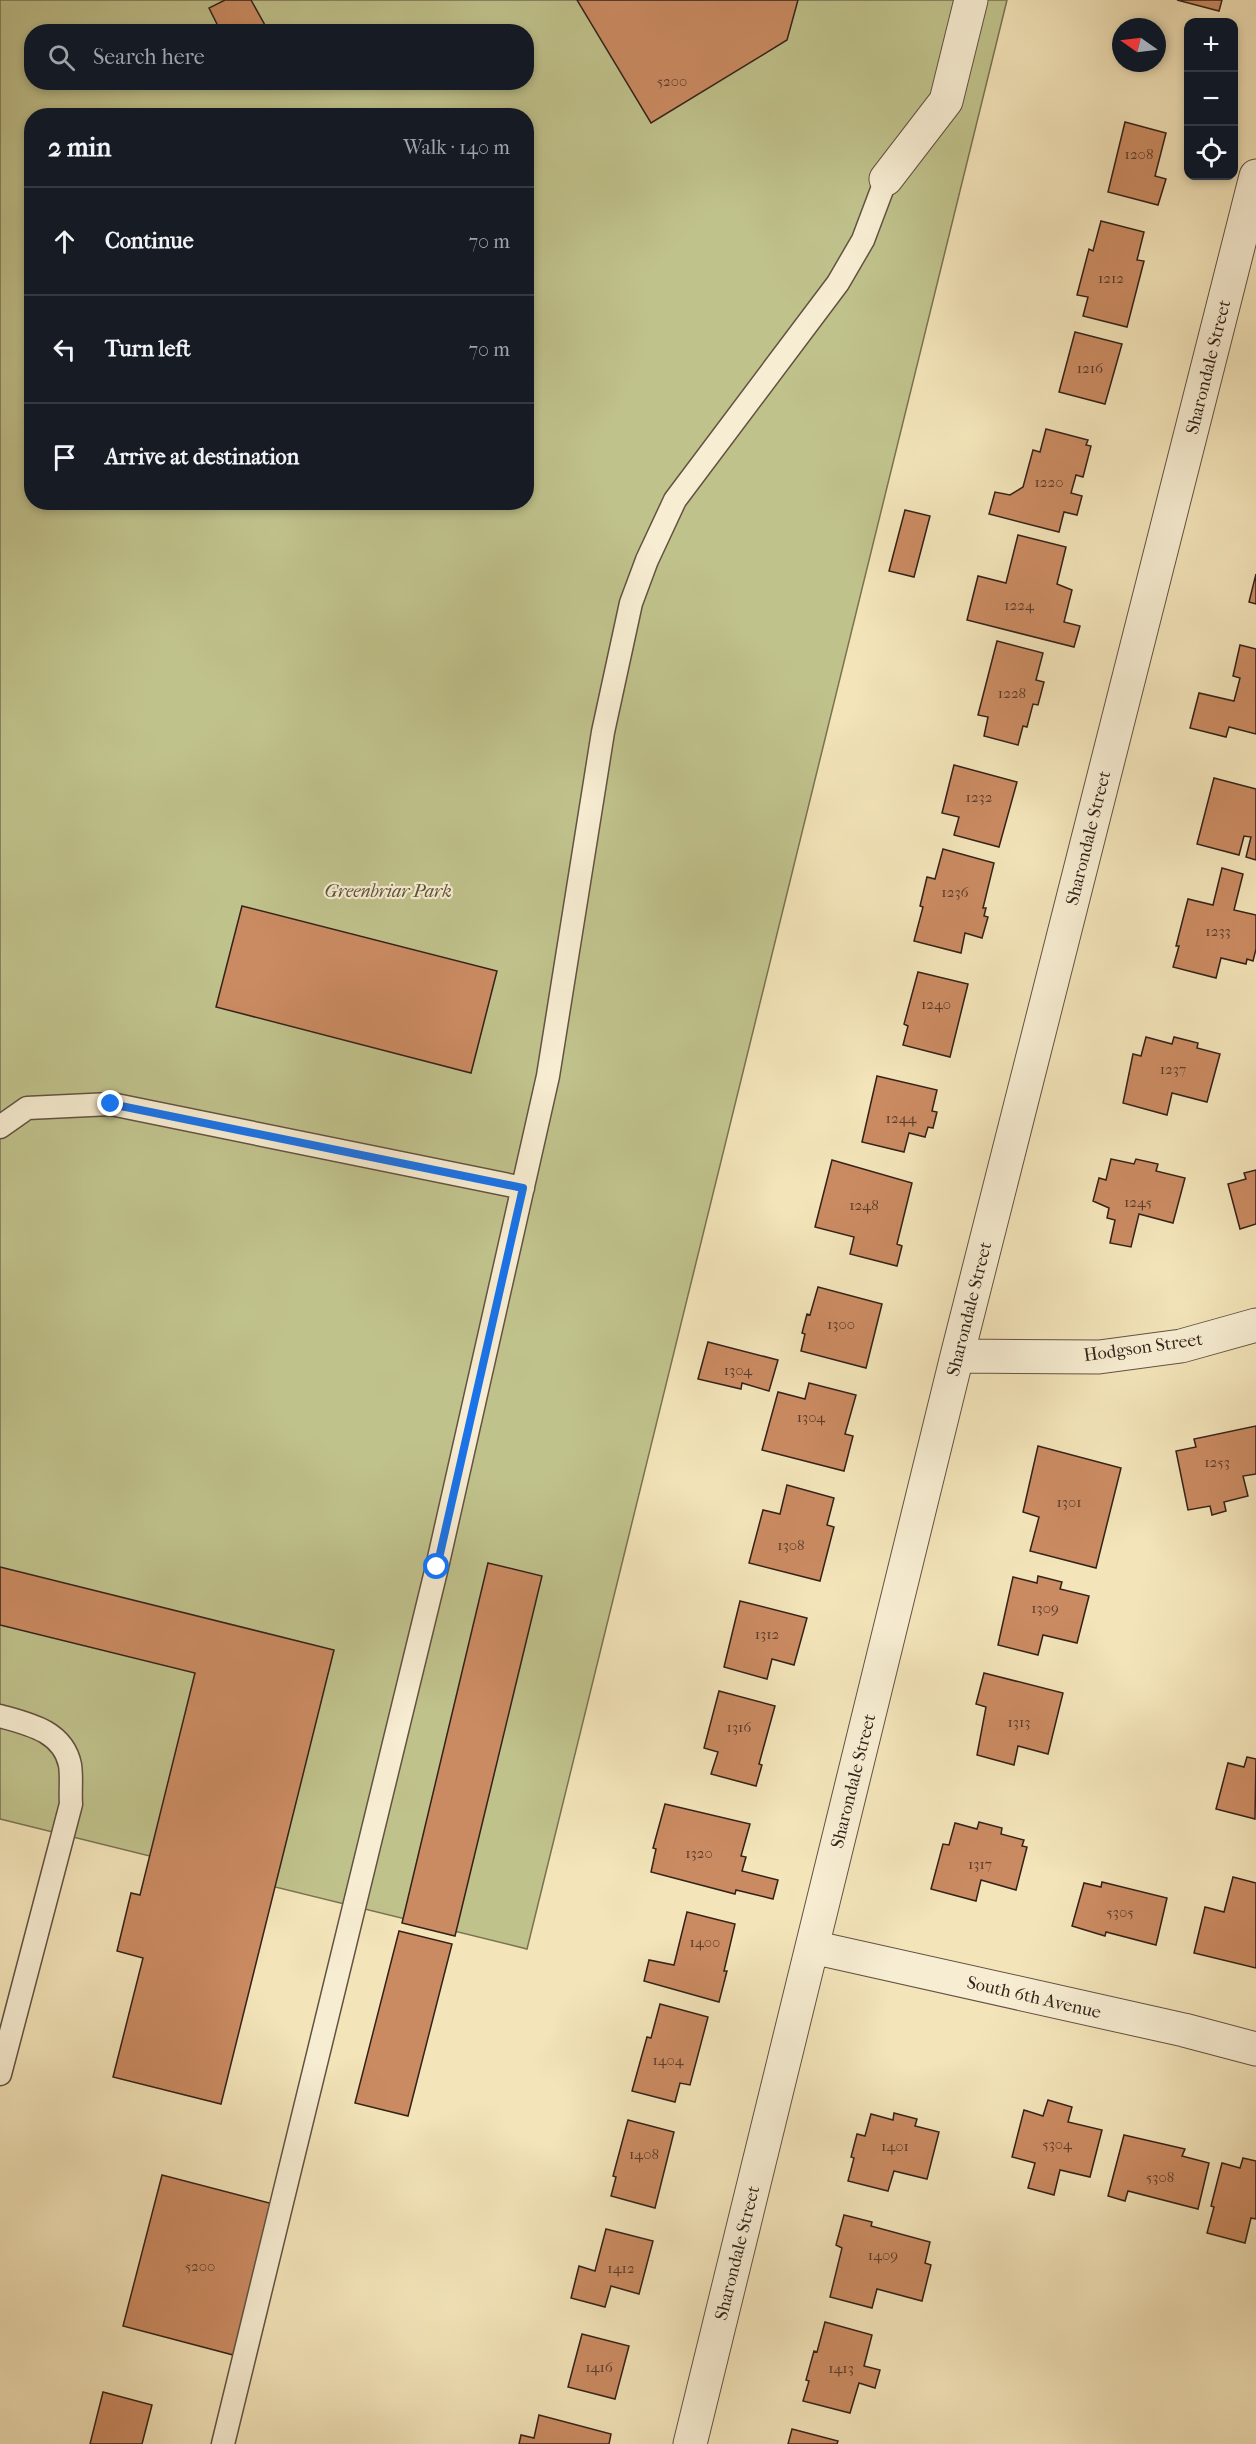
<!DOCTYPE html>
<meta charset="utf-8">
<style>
:root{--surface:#171b24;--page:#20242c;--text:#f1f3f6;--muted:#9ea1a6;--line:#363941}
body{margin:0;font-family:"IM FELL French Canon",serif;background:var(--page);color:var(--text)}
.controls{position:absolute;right:18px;top:18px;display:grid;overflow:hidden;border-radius:12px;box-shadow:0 3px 9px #0003}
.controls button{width:54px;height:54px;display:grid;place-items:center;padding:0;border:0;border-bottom:2px solid var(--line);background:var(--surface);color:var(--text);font:30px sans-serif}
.compass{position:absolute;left:1112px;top:18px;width:54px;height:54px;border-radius:50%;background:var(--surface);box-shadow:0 3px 9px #0003;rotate:284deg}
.stop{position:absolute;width:18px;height:18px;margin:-14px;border:4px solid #1a73e8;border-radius:50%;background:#fff}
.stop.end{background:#1a73e8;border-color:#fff;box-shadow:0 2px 6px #0008}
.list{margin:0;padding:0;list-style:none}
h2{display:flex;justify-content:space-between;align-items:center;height:78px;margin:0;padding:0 24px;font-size:26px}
h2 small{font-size:20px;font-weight:400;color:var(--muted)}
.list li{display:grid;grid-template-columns:39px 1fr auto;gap:18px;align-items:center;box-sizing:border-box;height:108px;padding:0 24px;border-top:2px solid var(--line)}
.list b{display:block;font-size:22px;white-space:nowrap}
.list em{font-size:20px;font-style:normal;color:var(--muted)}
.icon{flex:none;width:33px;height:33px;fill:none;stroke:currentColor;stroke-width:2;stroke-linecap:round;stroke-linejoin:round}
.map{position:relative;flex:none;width:1256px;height:2444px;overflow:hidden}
.search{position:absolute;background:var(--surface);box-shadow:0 3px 9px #0003;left:24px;top:24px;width:510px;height:66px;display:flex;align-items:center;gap:15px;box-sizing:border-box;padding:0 21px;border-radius:24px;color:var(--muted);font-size:22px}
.panel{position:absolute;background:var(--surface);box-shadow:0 3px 9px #0003;left:24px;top:108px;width:510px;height:402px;border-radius:24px}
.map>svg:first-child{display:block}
.green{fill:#c0c28c;stroke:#7a7253;stroke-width:1.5;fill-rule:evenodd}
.building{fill:#cb8b62;stroke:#33221a;stroke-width:1.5}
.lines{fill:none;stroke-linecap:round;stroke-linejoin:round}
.service-casing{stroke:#635242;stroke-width:25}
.minor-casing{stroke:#635242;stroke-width:35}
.service{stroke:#f7edd2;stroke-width:22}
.minor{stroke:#f7edd2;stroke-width:33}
.route{stroke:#1a73e8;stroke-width:8}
.labels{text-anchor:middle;stroke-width:4.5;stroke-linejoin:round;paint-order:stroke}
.number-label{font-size:15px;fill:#593c2c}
.street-label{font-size:18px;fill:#33221a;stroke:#f7edd2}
.park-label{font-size:18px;font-style:italic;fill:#5d523c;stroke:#f7edd2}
</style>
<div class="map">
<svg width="1256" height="2444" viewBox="0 0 1256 2444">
<rect width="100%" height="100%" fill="#f3e4b9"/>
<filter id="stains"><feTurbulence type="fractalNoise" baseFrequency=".00333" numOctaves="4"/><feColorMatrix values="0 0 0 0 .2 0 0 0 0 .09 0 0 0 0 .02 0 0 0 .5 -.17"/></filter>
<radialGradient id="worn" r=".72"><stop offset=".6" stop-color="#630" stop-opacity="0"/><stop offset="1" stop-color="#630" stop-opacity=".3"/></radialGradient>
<!-- green -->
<path class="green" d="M 0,0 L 1007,0 L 527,1949 L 0,1819 ZM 32,32 L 526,32 L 526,82 L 32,82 ZM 32,116 L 526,116 L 526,502 L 32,502 Z"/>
<!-- building -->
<path class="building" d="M 225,0 L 251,0 L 266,27 L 256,32 L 221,32 L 209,8 Z
M 577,0 L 798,0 L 787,40 L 651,123 Z
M 1177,0 L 1222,0 L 1219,11 Z
M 1125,122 L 1166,133 L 1155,176 L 1166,179 L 1158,205 L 1108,192 Z
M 1101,221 L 1144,232 L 1137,260 L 1144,261 L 1127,327 L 1083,316 L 1088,297 L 1077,295 L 1089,249 L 1093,251 Z
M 1075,332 L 1122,344 L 1105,404 L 1059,392 Z
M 1046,429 L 1088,440 L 1086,445 L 1091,446 L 1083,477 L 1076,475 L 1071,493 L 1082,496 L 1077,515 L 1064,512 L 1059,532 L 989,514 L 995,492 L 1010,495 L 1023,487 L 1033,450 L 1040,452 Z
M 905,510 L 930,516 L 914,577 L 889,571 Z
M 1018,535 L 1066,547 L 1057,584 L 1072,590 L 1064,622 L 1080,626 L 1074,647 L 967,620 L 978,576 L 1006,583 Z
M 1256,574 L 1256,604 L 1249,602 Z
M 997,641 L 1043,653 L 1036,680 L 1044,682 L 1038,705 L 1033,704 L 1027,727 L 1023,726 L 1018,745 L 984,736 L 988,717 L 978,715 Z
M 1240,645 L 1256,649 L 1256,734 L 1229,727 L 1226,737 L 1190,728 L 1199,693 L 1234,701 L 1240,678 L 1233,676 Z
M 954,765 L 1017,782 L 999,847 L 954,835 L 959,817 L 942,813 Z
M 1214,778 L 1256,789 L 1256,860 L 1246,857 L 1251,837 L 1244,836 L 1239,855 L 1197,844 Z
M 943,849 L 994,863 L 983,908 L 986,908 L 984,916 L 988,917 L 982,938 L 965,933 L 961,953 L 914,941 L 923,907 L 920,906 L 927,877 L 935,879 Z
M 1222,868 L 1243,874 L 1234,910 L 1256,915 L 1256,949 L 1253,961 L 1247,959 L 1246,964 L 1221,958 L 1216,978 L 1173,967 L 1179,946 L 1176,946 L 1188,899 L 1213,905 Z
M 242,906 L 497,971 L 471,1073 L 216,1007 Z
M 918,972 L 968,984 L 950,1057 L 903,1045 L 908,1026 L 904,1024 Z
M 1146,1037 L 1172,1044 L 1174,1037 L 1198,1043 L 1197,1048 L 1220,1054 L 1207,1102 L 1172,1093 L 1167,1115 L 1123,1103 L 1133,1054 L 1141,1056 Z
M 877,1076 L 937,1090 L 932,1111 L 937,1112 L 933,1128 L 928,1127 L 925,1137 L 909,1133 L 904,1152 L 862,1142 Z
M 1111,1159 L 1134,1164 L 1136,1159 L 1158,1164 L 1156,1171 L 1185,1178 L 1173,1223 L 1139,1214 L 1131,1247 L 1110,1243 L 1115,1220 L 1107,1218 L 1109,1208 L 1093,1201 L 1099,1178 L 1106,1180 Z
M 832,1160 L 912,1183 L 897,1244 L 902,1246 L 897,1266 L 850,1254 L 854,1237 L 815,1227 Z
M 1256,1170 L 1256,1224 L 1240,1229 L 1228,1184 L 1246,1179 L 1244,1173 Z
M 818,1287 L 882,1304 L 866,1368 L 801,1351 L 805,1334 L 802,1333 L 807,1314 L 810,1315 Z
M 708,1342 L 778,1360 L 769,1391 L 742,1383 L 741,1389 L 698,1379 Z
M 809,1383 L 856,1395 L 845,1434 L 853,1436 L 844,1471 L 762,1450 L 778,1392 L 805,1399 Z
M 1256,1426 L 1256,1474 L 1243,1476 L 1248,1496 L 1224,1502 L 1226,1511 L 1212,1515 L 1210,1506 L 1188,1510 L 1176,1451 L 1196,1447 L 1194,1439 Z
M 1038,1446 L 1121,1468 L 1096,1568 L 1030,1551 L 1039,1517 L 1023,1512 Z
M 787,1485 L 834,1498 L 827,1525 L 834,1527 L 820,1581 L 749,1563 L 763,1510 L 780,1514 Z
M 488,1563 L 542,1576 L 455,1936 L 402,1923 Z
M 0,1567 L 334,1650 L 221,2104 L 113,2077 L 143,1958 L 117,1951 L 131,1893 L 140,1895 L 195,1673 L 0,1625 Z
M 1038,1576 L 1062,1582 L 1060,1589 L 1089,1596 L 1077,1643 L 1043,1635 L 1038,1655 L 998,1645 L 1013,1577 L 1037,1583 Z
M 740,1601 L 807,1618 L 794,1665 L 772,1659 L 767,1679 L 724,1667 Z
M 984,1673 L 1063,1693 L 1048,1754 L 1018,1746 L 1014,1765 L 977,1755 L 986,1707 L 976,1704 Z
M 719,1691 L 775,1706 L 759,1764 L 762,1765 L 756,1786 L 711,1774 L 718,1752 L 704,1748 Z
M 1247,1757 L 1256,1759 L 1255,1819 L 1216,1809 L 1228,1763 L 1244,1767 Z
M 665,1804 L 750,1824 L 741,1856 L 746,1857 L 742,1871 L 778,1880 L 773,1899 L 736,1890 L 735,1894 L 651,1872 L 656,1849 L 653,1848 Z
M 979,1822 L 1002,1828 L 1001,1834 L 1024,1840 L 1022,1846 L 1027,1847 L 1016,1890 L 981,1880 L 976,1901 L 931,1889 L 943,1844 L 949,1845 L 955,1823 L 977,1829 Z
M 1233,1877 L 1256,1883 L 1256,1968 L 1194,1953 L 1205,1907 L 1224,1912 Z
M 1102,1882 L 1167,1898 L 1156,1945 L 1106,1932 L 1105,1936 L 1072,1926 L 1084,1883 L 1101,1887 Z
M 687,1912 L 735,1924 L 724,1971 L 727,1971 L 719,2002 L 644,1981 L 649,1960 L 674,1965 Z
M 399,1931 L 452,1944 L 408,2116 L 355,2103 Z
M 660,2004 L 708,2017 L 690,2085 L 680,2083 L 675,2102 L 632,2091 L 647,2037 L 651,2038 Z
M 1048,2100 L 1072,2107 L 1068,2122 L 1102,2130 L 1090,2177 L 1060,2170 L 1054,2195 L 1028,2188 L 1035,2163 L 1012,2157 L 1024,2110 L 1043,2116 Z
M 894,2113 L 917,2119 L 915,2126 L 939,2132 L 927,2179 L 894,2171 L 888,2191 L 848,2181 L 854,2158 L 851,2157 L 857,2134 L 865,2136 L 871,2114 L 893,2120 Z
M 628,2120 L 674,2132 L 655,2208 L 611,2196 L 616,2177 L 613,2176 Z
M 1124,2135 L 1185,2149 L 1182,2156 L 1209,2163 L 1198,2209 L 1128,2191 L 1125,2201 L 1108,2196 Z
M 1243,2158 L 1256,2161 L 1256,2219 L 1251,2218 L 1245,2243 L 1207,2233 L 1214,2207 L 1211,2206 L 1222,2163 L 1240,2168 Z
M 162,2175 L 277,2205 L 237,2356 L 123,2326 Z
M 844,2215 L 872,2222 L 871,2226 L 930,2242 L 925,2263 L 931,2265 L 922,2301 L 877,2289 L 872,2308 L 830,2297 L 842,2248 L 836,2245 Z
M 606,2229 L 653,2241 L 639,2294 L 611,2286 L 605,2307 L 571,2298 L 579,2266 L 595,2271 Z
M 825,2322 L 872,2335 L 864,2366 L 880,2370 L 875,2388 L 859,2383 L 850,2413 L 803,2401 L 809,2381 L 806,2380 L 814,2351 L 817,2352 Z
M 582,2334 L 629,2346 L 615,2399 L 568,2387 Z
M 103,2392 L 152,2405 L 142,2444 L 90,2444 Z
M 539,2415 L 611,2434 L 609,2444 L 519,2444 L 521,2435 L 534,2438 Z
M 792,2429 L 838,2441 L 837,2444 L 788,2444 Z"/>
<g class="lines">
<defs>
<path id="service" d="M 0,1127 L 27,1108 L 111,1104 L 523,1188
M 0,1716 C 29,1724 63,1731 70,1765 C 72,1777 70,1792 71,1804 L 0,2074
M 223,2444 L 437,1567 L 548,1076 L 603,732 L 631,603 L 647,560 L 675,500 L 838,283 L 863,240 L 886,179"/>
<path id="minor" d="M 886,179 L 946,101 L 971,0
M 957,1356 L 1099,1357 L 1181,1346 L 1256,1325
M 812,1947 L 1184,2030 L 1256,2049
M 690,2444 L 957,1356 L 1256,176"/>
</defs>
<!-- service casing -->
<use href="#service" class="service-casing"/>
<!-- minor casing -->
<use href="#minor" class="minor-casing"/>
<!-- service -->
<use href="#service" class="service"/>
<!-- minor -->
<use href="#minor" class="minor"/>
</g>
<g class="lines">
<!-- route -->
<path class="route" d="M 111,1104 L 523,1188 L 437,1567"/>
</g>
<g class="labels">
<!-- number labels -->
<g class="number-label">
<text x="672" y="86">5200</text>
<text x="1139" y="159">1208</text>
<text x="1111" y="283">1212</text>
<text x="1090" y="373">1216</text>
<text x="1049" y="487">1220</text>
<text x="1019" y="610">1224</text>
<text x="1012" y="698">1228</text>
<text x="979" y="802">1232</text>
<text x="955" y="897">1236</text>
<text x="1218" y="936">1233</text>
<text x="936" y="1009">1240</text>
<text x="1173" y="1074">1237</text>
<text x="901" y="1123">1244</text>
<text x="1138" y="1207">1245</text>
<text x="864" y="1210">1248</text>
<text x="841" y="1329">1300</text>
<text x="738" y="1375">1304</text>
<text x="811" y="1422">1304</text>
<text x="1217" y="1467">1253</text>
<text x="1069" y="1507">1301</text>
<text x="791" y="1550">1308</text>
<text x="1045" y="1613">1309</text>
<text x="767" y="1639">1312</text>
<text x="1019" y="1727">1313</text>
<text x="739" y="1732">1316</text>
<text x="699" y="1858">1320</text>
<text x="980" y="1869">1317</text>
<text x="1120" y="1917">5305</text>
<text x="705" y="1947">1400</text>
<text x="668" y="2065">1404</text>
<text x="1057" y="2149">5304</text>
<text x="895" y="2151">1401</text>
<text x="644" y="2159">1408</text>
<text x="1160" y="2182">5308</text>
<text x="883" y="2260">1409</text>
<text x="200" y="2271">5200</text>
<text x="621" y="2273">1412</text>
<text x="599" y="2372">1416</text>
<text x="841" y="2373">1413</text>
</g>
<!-- street labels -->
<g class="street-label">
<text transform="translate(1208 367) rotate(-76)" y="6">Sharondale Street</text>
<text transform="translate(1088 838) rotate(-76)" y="6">Sharondale Street</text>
<text transform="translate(969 1309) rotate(-76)" y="6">Sharondale Street</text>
<text transform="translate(1143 1347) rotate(-8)" y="6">Hodgson Street</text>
<text transform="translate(853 1781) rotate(-76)" y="6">Sharondale Street</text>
<text transform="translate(1034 1997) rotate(13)" y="6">South 6th Avenue</text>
<text transform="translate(737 2253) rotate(-76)" y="6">Sharondale Street</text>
</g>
<!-- park labels -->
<g class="park-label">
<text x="388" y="897">Greenbriar Park</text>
</g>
</g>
<rect width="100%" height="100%" filter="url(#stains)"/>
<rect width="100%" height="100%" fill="url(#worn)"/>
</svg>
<div class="controls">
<button>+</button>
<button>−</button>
<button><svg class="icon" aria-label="locate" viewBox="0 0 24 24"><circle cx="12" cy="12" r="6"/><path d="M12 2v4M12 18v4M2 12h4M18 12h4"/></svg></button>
</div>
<svg class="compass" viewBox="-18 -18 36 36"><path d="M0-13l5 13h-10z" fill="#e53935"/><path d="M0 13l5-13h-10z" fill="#9ea1a6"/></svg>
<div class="stop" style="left:437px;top:1567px"></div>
<div class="stop end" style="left:111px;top:1104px"></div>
<div class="search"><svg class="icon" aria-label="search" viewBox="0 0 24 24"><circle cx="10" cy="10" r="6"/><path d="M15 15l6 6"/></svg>Search here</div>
<section class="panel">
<h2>2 min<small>Walk · 140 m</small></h2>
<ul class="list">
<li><svg class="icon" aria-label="ahead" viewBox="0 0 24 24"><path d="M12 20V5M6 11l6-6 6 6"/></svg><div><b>Continue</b></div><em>70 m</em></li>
<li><svg class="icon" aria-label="left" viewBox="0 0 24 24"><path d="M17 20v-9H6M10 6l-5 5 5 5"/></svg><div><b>Turn left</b></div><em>70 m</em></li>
<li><svg class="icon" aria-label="arrive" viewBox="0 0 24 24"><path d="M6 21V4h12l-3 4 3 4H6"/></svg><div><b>Arrive at destination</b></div></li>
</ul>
</section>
</div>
